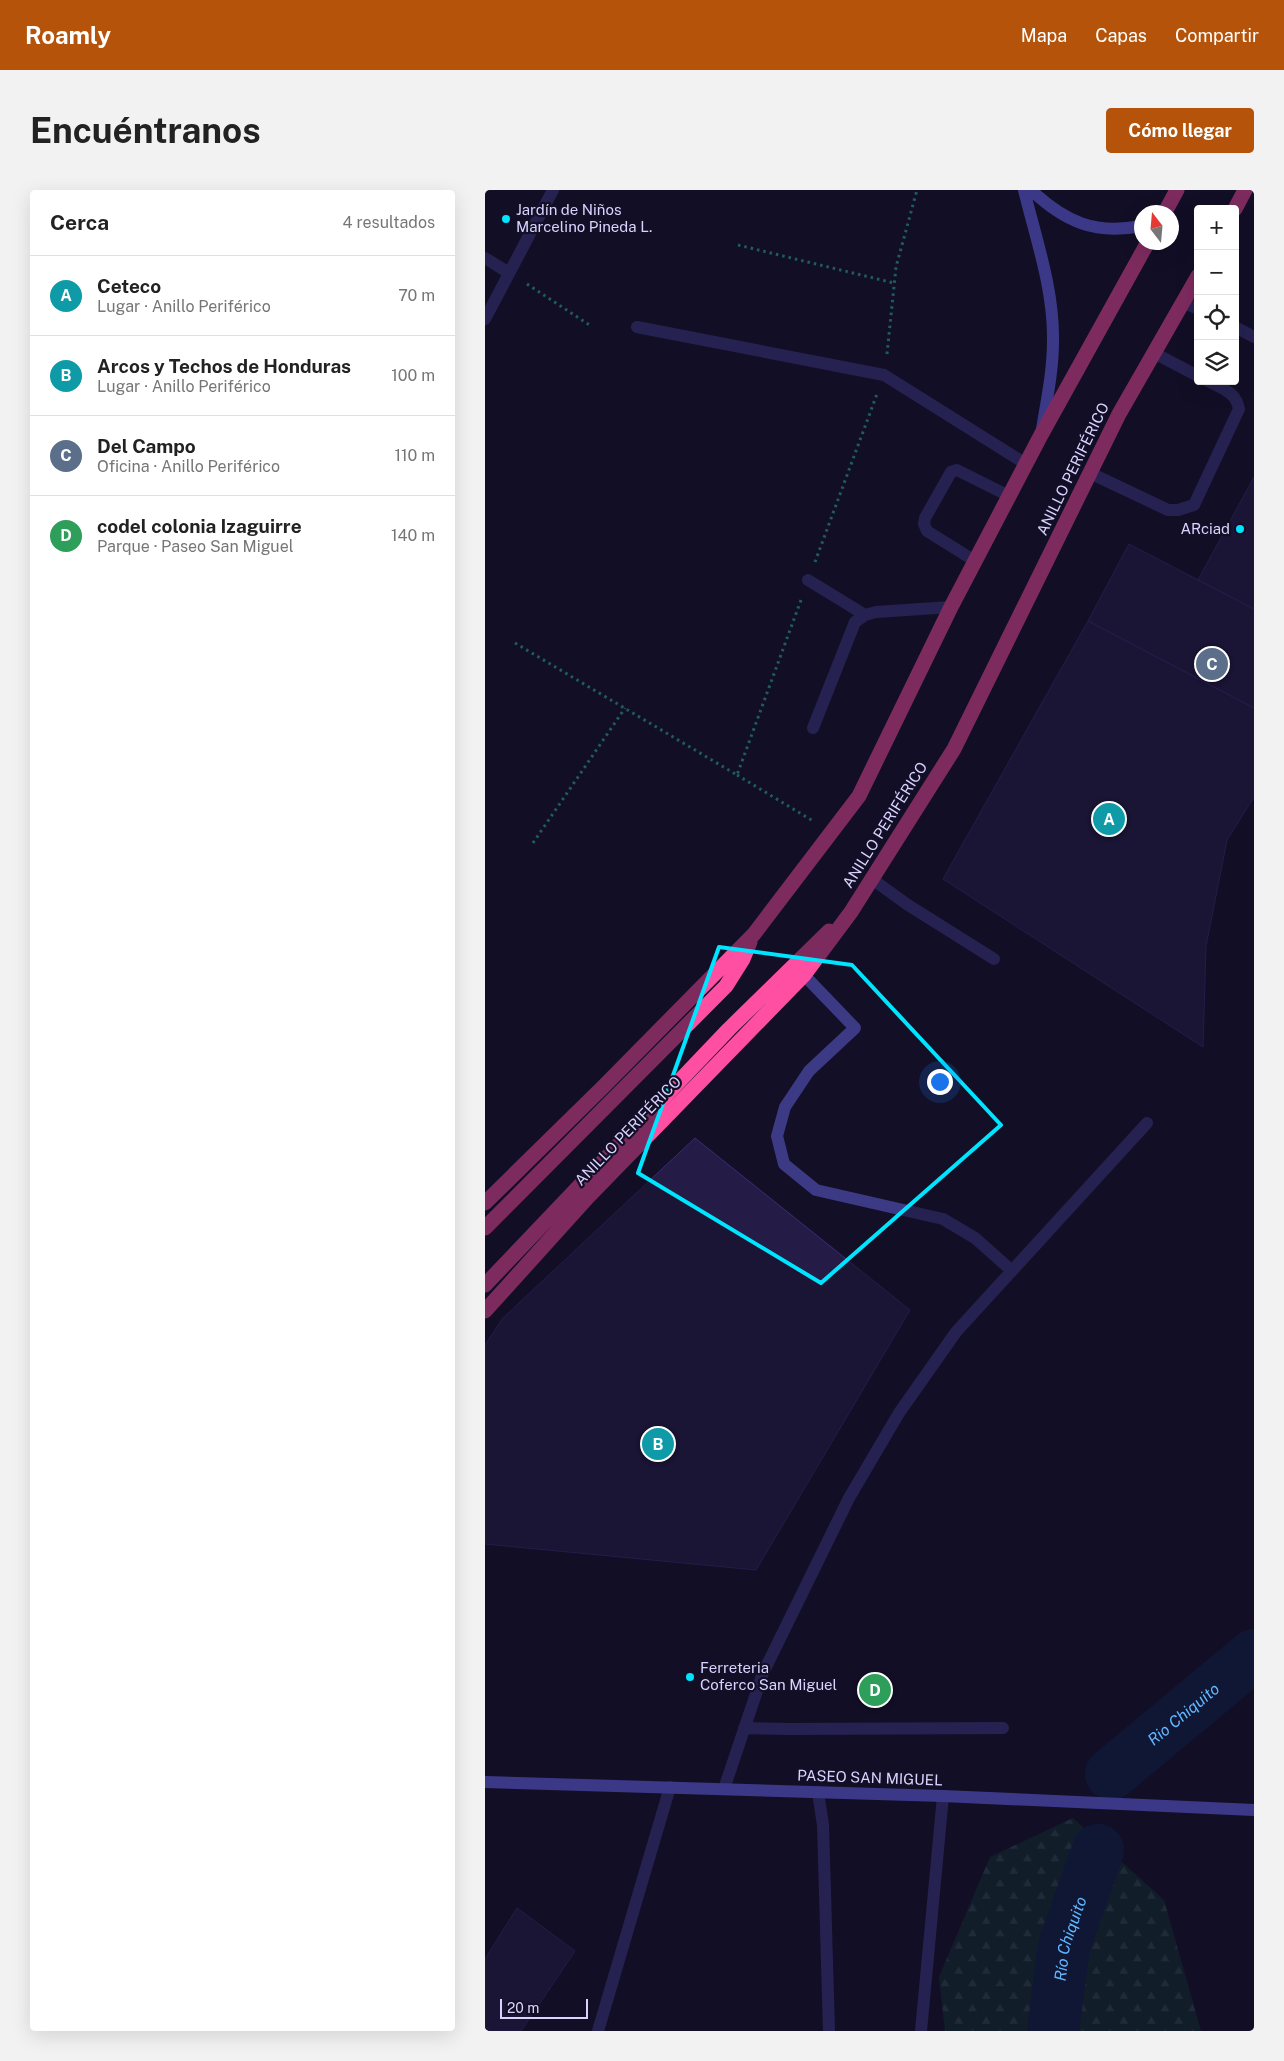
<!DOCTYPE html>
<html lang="es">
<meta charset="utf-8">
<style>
:root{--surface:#fff;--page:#f2f2f2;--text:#222;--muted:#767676;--line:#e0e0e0;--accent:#b45309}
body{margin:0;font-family:"Public Sans",sans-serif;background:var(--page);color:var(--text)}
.controls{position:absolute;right:15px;top:15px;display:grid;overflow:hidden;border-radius:5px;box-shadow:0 5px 20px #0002}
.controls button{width:45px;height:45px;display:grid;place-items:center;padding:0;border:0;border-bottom:1px solid var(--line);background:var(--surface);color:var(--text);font:25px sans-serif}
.compass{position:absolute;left:649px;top:15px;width:45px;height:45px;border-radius:50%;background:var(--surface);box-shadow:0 5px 20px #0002;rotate:344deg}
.scale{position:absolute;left:15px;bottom:12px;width:88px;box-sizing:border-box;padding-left:5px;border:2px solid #d9d4ff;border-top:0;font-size:14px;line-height:18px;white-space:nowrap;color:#d9d4ff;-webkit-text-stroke:4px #130f26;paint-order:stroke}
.you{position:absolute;left:454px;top:891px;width:18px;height:18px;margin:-12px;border:4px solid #fff;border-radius:50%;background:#1a73e8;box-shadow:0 0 0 8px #1a73e833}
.badge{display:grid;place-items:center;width:32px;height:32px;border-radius:50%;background:var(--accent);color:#fff;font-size:16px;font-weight:700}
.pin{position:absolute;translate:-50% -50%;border:2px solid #fff;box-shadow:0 1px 5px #0006}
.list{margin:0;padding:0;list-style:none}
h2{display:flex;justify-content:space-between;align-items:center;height:65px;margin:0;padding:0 20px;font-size:21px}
h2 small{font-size:16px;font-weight:400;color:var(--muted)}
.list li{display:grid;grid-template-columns:32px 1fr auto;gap:15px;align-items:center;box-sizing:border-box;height:80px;padding:0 20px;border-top:1px solid var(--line)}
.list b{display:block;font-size:19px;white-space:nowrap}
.list p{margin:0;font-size:16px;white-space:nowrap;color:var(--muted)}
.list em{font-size:16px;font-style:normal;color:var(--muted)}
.icon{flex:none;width:28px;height:28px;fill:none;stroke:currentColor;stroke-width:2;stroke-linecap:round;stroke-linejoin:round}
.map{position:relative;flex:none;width:769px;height:1841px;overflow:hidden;border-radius:5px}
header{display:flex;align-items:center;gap:30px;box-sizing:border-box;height:70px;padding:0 25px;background:var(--accent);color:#fff}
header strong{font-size:24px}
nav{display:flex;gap:28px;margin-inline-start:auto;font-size:18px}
.intro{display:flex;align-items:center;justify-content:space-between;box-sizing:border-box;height:120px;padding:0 30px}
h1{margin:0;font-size:35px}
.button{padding:12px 22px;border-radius:5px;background:var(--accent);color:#fff;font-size:18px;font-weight:700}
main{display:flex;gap:30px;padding:0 30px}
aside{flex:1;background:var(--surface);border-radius:5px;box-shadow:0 5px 20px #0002}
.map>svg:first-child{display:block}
.forest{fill:url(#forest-firs)}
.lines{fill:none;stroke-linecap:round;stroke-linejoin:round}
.river{stroke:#0c2248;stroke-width:52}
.building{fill:#241b47;stroke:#3b2d73}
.path{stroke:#2fb8b0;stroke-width:3;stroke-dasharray:2.5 4;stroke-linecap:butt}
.lane{stroke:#3d3a85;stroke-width:12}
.street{stroke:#3d3a85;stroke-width:12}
.secondary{stroke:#6f6bff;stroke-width:12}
.highway{stroke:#ff4fa3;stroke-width:15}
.marked{fill:none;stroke:#00e5ff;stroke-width:4;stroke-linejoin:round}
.poi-dot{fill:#00e5ff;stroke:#130f26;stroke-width:2}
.labels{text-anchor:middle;stroke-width:4.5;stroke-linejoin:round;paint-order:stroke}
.poi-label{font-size:15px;fill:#d9d4ff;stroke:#130f26;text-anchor:start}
.street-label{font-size:15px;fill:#d9d4ff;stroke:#130f26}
.water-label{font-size:16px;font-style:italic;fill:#62b6ff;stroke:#130f26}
</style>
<header>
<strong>Roamly</strong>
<nav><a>Mapa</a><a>Capas</a><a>Compartir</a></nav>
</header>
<div class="intro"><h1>Encuéntranos</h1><a class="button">Cómo llegar</a></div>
<main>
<aside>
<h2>Cerca<small>4 resultados</small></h2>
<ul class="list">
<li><span class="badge" style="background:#0f9aa8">A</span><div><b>Ceteco</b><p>Lugar · Anillo Periférico</p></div><em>70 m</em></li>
<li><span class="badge" style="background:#0f9aa8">B</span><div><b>Arcos y Techos de Honduras</b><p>Lugar · Anillo Periférico</p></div><em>100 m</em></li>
<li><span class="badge" style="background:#5c6f8a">C</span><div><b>Del Campo</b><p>Oficina · Anillo Periférico</p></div><em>110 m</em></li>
<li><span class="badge" style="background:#2e9e5b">D</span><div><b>codel colonia Izaguirre</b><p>Parque · Paseo San Miguel</p></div><em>140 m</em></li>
</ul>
</aside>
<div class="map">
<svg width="769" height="1841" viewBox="0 0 769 1841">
<defs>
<pattern id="forest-firs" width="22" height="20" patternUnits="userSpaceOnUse" patternTransform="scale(1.25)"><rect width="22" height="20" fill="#12302f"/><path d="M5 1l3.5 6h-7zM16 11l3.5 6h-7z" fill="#344d4e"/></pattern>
</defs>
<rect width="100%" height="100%" fill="#130f26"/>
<!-- forest -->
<path class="forest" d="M 588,1628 L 679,1710 L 716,1841 L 460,1841 L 454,1787 L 505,1667 Z"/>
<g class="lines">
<!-- river -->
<g class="river">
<path id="s1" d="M 626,1584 L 769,1465"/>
<path id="s2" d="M 568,1841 L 579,1756 L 613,1660"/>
</g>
</g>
<!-- building -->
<path class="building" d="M 769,287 L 769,419 L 713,390 Z
M 644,354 L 769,419 L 769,518 L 603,431 Z
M 603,431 L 769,518 L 769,607 L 742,650 L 721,756 L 718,857 L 458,689 Z
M 210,948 L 425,1120 L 271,1380 L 0,1354 L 0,1155 L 18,1128 Z
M 32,1718 L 90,1761 L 36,1841 L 0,1841 L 0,1769 Z"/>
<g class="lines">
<!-- path -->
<path class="path" d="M 253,55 L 409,93
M 42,94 L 106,136
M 402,164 L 411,77 L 432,0
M 330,372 L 392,204
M 30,453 L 252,585 L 316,410
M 252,585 L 328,631
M 48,653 L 140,518"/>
<!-- lane -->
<path class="lane" d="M 698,112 L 713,119
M 750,137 L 769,147
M 669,163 L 713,186
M 605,283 L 683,320 L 693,320 L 709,315 L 754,219 C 751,202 738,199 723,191
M 490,371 L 442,341 L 439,334 L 440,328 L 466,282 L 472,280 L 524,306
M 323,390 L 380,425
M 328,538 L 370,432 L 380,425 L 391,422 L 466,417
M 387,689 L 423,715 L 509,769
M 319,785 L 370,838 L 324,881 L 300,917 L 292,946 L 299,974 L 331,1000 L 458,1029 L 490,1048 L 526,1080
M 259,1538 L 304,1539 L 518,1538
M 239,1599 L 278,1483 L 364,1308 L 414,1223 L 471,1142 L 662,933
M 333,1602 L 338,1635 L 344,1841
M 113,1841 L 185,1597
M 436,1841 L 458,1606"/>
<!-- street -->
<path class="street" d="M 0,68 L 24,83
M 0,129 L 68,0
M 152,137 L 399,185 L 541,274"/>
<!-- secondary -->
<path class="secondary" d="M 539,0 C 551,49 569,100 568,151 C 568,180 562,209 557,239
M 546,0 C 580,32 610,45 656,36
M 0,1592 L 458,1606 L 769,1620"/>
<!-- highway -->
<path class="highway" d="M 750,19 L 760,0
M 680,22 L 692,0
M 0,1013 L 119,896 L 269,744 L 374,606 L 466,417 L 556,245 L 663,52
M 0,1038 L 241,796 L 258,769 L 265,752
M 0,1095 L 244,839 L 344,741
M 0,1121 L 103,1007 L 319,785 L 366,722 L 469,559 L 634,224 L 713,86"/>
</g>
<!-- marked area -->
<path d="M0 0H769V1841H0ZM 234,757 L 367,775 L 516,935 L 336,1093 L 153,983 Z" fill="#130f26" fill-opacity=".55" fill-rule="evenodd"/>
<path class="marked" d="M 234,757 L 367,775 L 516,935 L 336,1093 L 153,983 Z"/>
<!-- markers -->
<g class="poi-dot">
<circle cx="21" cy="29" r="5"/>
<circle cx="755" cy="339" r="5"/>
<circle cx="205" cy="1487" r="5"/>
</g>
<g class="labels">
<!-- poi labels -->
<g class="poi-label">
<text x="31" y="25">Jardín de Niños<tspan x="31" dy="17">Marcelino Pineda L.</tspan></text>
<text x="745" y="344" text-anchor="end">ARciad</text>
<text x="215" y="1483">Ferreteria<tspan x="215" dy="17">Coferco San Miguel</tspan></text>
</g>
<!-- street labels -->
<g class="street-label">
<text transform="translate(588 279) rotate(-64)" y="5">ANILLO PERIFÉRICO</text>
<text transform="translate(400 635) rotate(-58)" y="5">ANILLO PERIFÉRICO</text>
<text transform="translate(143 941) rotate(-46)" y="5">ANILLO PERIFÉRICO</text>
<text transform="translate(385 1588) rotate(2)" y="5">PASEO SAN MIGUEL</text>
</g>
<!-- water labels -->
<g class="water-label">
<text dy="6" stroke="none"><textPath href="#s1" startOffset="94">Rio Chiquito</textPath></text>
<text dy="6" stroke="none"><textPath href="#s2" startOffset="94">Río Chiquito</textPath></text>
</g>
</g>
</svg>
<div class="controls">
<button>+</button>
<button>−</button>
<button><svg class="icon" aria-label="locate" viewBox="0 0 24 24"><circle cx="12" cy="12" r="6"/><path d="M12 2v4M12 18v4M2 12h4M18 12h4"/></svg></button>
<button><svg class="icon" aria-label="layers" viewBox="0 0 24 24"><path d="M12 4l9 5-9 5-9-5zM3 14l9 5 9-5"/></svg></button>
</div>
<svg class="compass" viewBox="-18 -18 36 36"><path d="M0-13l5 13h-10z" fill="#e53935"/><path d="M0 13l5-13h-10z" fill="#767676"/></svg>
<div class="scale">20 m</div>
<div class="you"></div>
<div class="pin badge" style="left:624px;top:629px;background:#0f9aa8">A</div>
<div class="pin badge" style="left:173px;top:1254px;background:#0f9aa8">B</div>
<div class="pin badge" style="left:727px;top:474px;background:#5c6f8a">C</div>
<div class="pin badge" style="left:390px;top:1500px;background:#2e9e5b">D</div>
</div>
</main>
